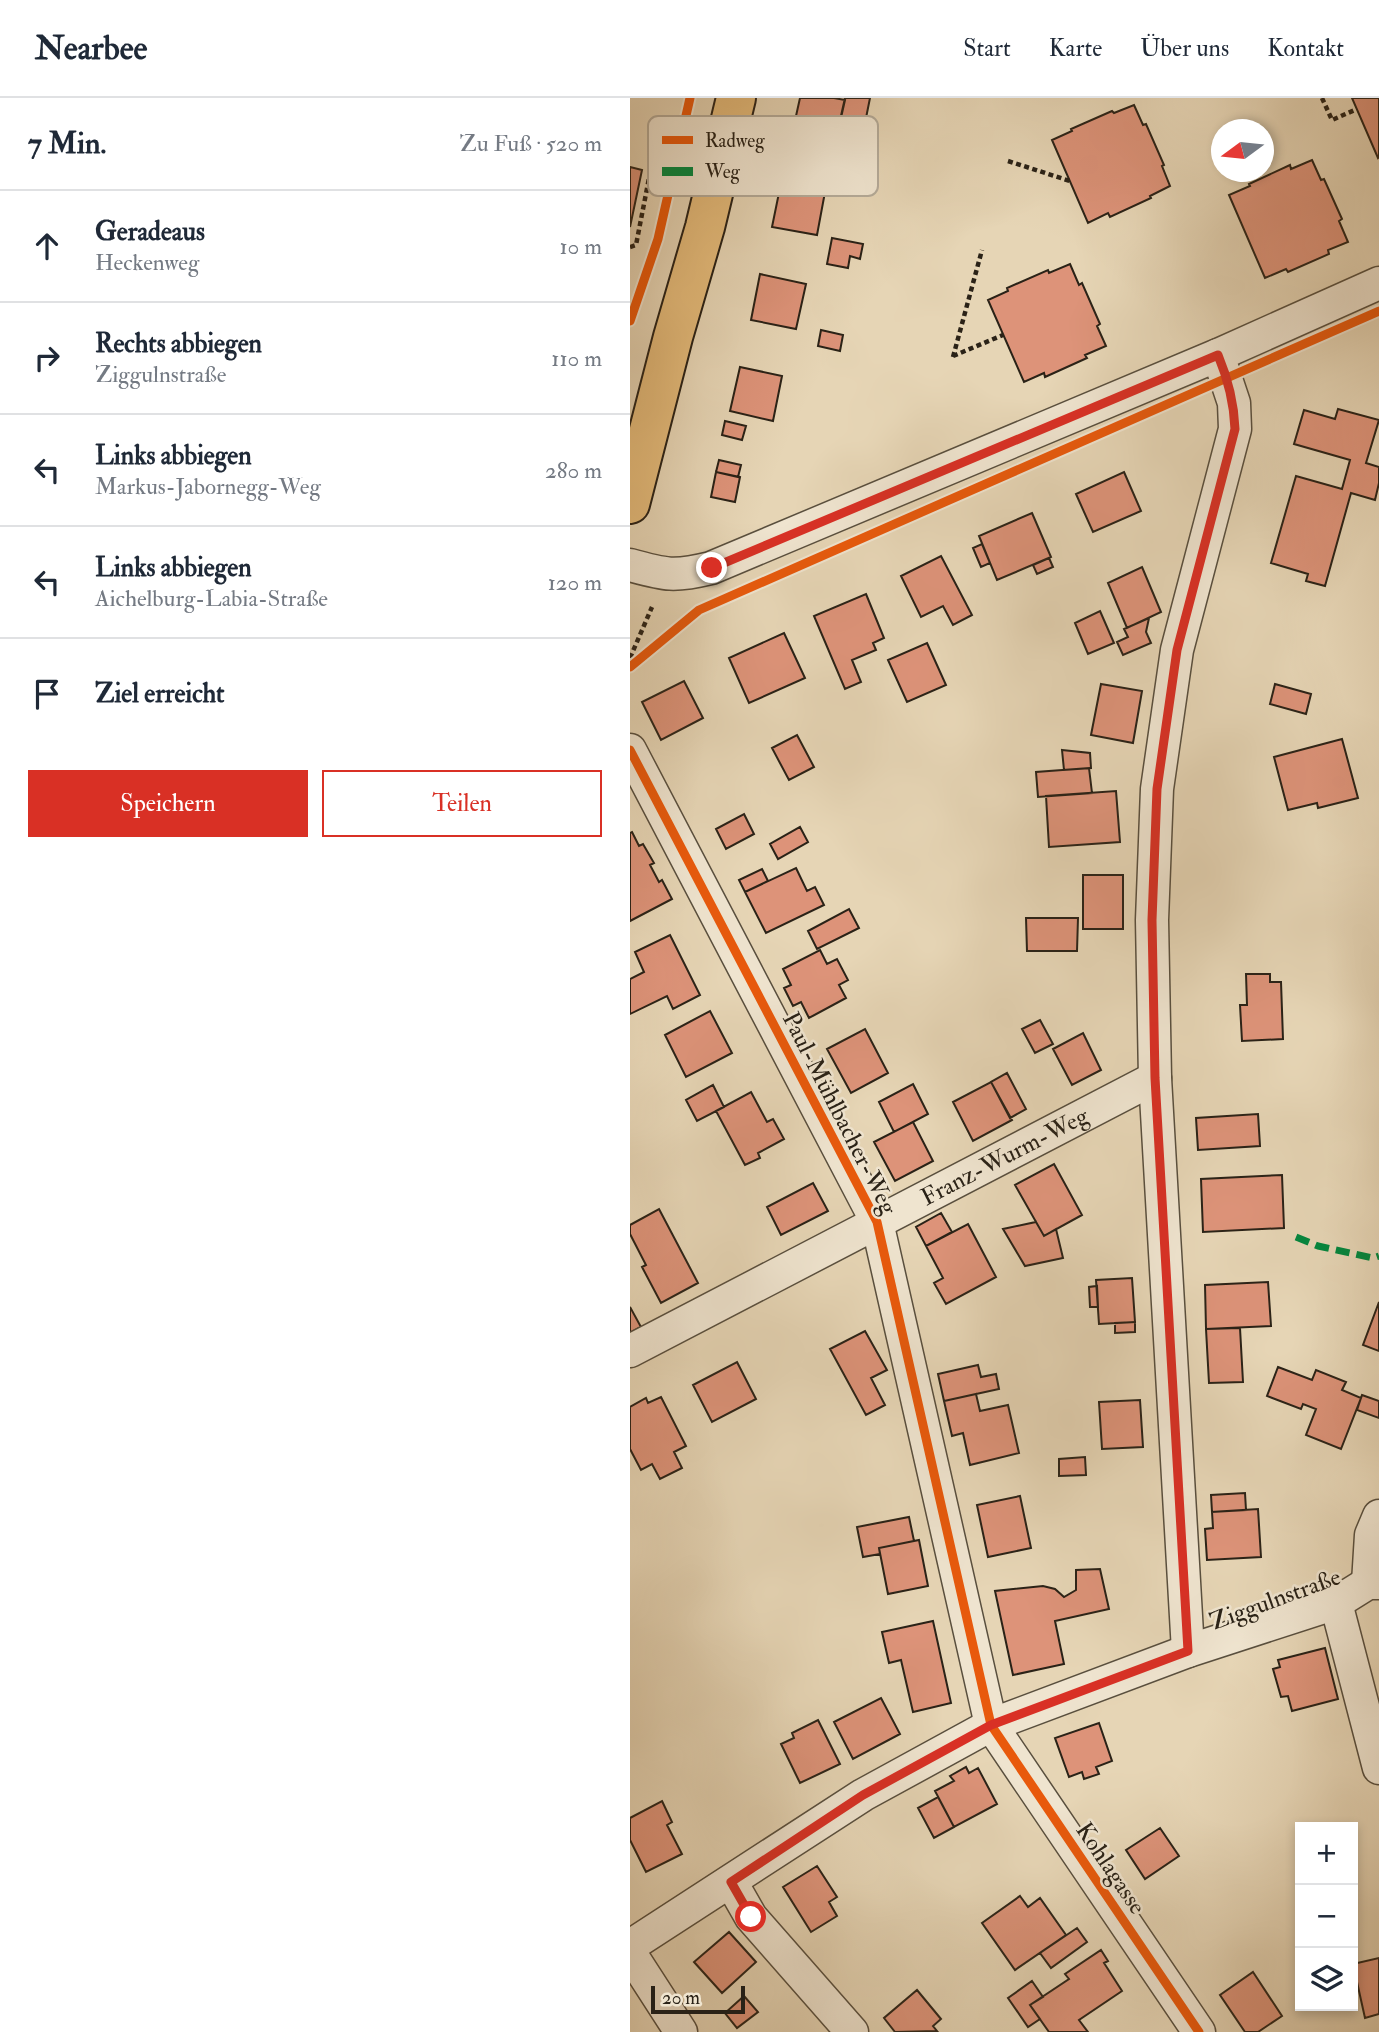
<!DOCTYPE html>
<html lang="de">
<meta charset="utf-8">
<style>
:root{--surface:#fff;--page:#f2f2f3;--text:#1f2937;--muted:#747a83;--line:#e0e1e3;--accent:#d93025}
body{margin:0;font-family:"IM FELL Double Pica",serif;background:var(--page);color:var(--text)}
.controls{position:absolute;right:21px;bottom:21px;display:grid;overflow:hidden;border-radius:0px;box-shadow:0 4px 10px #0003}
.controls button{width:63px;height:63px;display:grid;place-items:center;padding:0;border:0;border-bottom:2px solid var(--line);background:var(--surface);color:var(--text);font:35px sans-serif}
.compass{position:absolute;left:581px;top:21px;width:63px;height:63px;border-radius:50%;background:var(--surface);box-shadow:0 4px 10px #0003;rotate:255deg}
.scale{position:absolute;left:21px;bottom:18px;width:94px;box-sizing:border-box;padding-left:7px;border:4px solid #2a2217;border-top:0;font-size:19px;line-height:24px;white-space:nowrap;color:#2a2217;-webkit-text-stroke:5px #efe4cf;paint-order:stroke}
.stop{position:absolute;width:21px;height:21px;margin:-16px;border:5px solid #d93025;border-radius:50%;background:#fff}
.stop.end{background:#d93025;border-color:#fff;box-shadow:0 2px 7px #0008}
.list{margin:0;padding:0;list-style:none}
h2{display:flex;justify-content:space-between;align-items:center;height:91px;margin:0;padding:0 28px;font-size:30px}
h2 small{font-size:23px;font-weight:400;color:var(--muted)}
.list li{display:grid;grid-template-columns:46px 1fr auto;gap:21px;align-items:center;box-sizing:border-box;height:112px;padding:0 28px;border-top:2px solid var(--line)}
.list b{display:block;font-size:26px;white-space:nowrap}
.list p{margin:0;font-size:23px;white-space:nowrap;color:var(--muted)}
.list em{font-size:23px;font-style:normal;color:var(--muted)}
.actions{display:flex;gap:14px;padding:21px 28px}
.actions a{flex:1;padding:16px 0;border:2px solid var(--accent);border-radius:0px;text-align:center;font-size:24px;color:var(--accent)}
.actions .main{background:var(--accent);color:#fff}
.icon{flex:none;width:38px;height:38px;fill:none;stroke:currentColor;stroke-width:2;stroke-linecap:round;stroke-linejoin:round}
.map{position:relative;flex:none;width:749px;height:1934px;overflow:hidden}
header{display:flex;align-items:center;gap:42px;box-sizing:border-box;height:98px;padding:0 35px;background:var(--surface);border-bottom:2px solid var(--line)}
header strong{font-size:33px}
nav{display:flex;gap:38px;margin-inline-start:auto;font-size:24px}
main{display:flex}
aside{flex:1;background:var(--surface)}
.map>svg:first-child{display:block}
.building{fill:#dd9379;stroke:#2a2217;stroke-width:2}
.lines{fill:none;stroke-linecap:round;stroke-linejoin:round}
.street-casing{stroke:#594f3e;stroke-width:35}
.primary-casing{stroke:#2a2217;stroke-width:42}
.path{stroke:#2a2217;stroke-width:4.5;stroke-dasharray:5 3.5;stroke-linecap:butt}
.street{stroke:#efe4cf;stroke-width:32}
.primary{stroke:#e3ba7a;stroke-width:38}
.quiet{stroke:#00873e;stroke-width:7;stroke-dasharray:14 7;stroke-linecap:butt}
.cycleway-casing{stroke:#efe4cf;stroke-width:13}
.cycleway{stroke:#e8590c;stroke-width:9}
.route{stroke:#d93025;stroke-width:9}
.labels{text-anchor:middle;stroke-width:5;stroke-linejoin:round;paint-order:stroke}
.street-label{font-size:24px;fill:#2a2217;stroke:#efe4cf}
.key{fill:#efe4cf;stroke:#b4aa98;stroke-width:2}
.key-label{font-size:19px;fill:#2a2217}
</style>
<header>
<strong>Nearbee</strong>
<nav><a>Start</a><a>Karte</a><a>Über uns</a><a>Kontakt</a></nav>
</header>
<main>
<aside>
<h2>7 Min.<small>Zu Fuß · 520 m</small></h2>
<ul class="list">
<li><svg class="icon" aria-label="ahead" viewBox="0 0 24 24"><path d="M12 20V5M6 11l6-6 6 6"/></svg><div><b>Geradeaus</b><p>Heckenweg</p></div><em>10 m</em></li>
<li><svg class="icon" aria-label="right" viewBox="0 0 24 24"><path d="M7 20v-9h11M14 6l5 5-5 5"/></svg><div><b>Rechts abbiegen</b><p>Ziggulnstraße</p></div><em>110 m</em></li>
<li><svg class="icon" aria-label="left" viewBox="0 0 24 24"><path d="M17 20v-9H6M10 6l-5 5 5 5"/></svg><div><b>Links abbiegen</b><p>Markus-Jabornegg-Weg</p></div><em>280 m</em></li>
<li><svg class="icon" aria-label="left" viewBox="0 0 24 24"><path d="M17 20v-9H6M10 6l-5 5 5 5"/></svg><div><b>Links abbiegen</b><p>Aichelburg-Labia-Straße</p></div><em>120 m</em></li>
<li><svg class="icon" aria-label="arrive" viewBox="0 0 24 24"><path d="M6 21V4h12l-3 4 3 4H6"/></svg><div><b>Ziel erreicht</b></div></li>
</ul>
<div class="actions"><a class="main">Speichern</a><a>Teilen</a></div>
</aside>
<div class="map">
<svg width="749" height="1934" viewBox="0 0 749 1934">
<rect width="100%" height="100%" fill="#e6d5b5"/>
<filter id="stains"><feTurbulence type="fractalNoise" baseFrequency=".00286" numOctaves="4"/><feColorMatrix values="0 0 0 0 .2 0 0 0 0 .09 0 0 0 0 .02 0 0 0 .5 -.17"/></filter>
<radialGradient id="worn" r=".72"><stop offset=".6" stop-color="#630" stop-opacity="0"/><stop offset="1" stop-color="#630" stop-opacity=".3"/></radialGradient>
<!-- building -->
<path class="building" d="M 170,0 L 204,0 L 215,2 L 205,46 L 162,36 Z
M 215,0 L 240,0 L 234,30 L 222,27 L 219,43 L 206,40 Z
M 722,0 L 749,0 L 749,59 L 748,60 Z
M 504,7 L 513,27 L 516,26 L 534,67 L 532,68 L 540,88 L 520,98 L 521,100 L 480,119 L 478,115 L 458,125 L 422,42 L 442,33 L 441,31 L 482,13 L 484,15 Z
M 682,62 L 691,82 L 694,81 L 712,121 L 709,123 L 718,144 L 698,152 L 699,156 L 658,174 L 656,171 L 635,180 L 599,97 L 620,88 L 619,86 L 660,67 L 661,71 Z
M 0,69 L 12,72 L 0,129 Z
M 151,85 L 195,94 L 187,137 L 142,129 Z
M 202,140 L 233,146 L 230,161 L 220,158 L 218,170 L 197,166 Z
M 440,166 L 449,187 L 452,185 L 470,226 L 467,228 L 476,248 L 455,257 L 457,260 L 415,279 L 414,275 L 394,284 L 358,202 L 378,193 L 377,190 L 418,172 L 419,175 Z
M 130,176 L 176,186 L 166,231 L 121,222 Z
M 191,232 L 213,237 L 210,253 L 188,248 Z
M 110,269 L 152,278 L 143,323 L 100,313 Z
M 708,311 L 749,322 L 736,365 L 749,369 L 749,385 L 745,402 L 721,395 L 695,488 L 676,483 L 678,476 L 641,465 L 666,378 L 712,391 L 720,362 L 664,346 L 674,312 L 705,321 Z
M 95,323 L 116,328 L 112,342 L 92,337 Z
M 89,362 L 111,367 L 108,379 L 86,374 Z
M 86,374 L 110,379 L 105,404 L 81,399 Z
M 494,374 L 511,413 L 463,434 L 446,396 Z
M 402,415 L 421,459 L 367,482 L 349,438 Z
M 352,446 L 360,465 L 351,469 L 343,450 Z
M 311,458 L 342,517 L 323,527 L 313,508 L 291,519 L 271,478 Z
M 419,460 L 423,469 L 407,476 L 403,467 Z
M 512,469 L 531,514 L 497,530 L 478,485 Z
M 236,496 L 254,540 L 243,545 L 246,552 L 222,562 L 231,584 L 215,591 L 184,518 Z
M 470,513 L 484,545 L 458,556 L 445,525 Z
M 519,520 L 516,534 L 521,545 L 493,557 L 487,544 L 498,539 L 494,531 Z
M 154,535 L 175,580 L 119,605 L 99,560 Z
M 297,545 L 316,587 L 277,604 L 258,562 Z
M 54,583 L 73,620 L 31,642 L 12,604 Z
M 471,586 L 512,593 L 503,645 L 461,637 Z
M 645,586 L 681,596 L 676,616 L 640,606 Z
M 167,637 L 184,669 L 159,682 L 142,650 Z
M 712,641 L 728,700 L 688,710 L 687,705 L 658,712 L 644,659 Z
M 432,652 L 460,655 L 461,670 L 434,672 Z
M 459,670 L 462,695 L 408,699 L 406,674 Z
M 486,693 L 490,744 L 419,749 L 416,698 Z
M 114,716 L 124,736 L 96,751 L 86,731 Z
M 170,729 L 178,744 L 148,761 L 140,746 Z
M 2,734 L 9,748 L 13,746 L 24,765 L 20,767 L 29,784 L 32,782 L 42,801 L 0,823 L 0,735 Z
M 166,770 L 177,793 L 185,789 L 194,807 L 136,835 L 115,794 Z
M 132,771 L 138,783 L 115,794 L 109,782 Z
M 453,777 L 493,777 L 493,831 L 453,831 Z
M 219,811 L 229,830 L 187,851 L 178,833 Z
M 396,820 L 448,820 L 447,853 L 397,853 Z
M 40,837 L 70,897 L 43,911 L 37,898 L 0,916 L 0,881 L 14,874 L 5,854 Z
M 190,852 L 197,866 L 207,861 L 218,882 L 209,887 L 216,900 L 179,920 L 171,904 L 163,908 L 154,890 L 161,887 L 153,871 Z
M 616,876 L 640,876 L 640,884 L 651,884 L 653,941 L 612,943 L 610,907 L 617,907 Z
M 80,913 L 102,955 L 56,979 L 35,937 Z
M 410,922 L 423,946 L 405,955 L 392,931 Z
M 235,931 L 258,975 L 221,995 L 197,951 Z
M 453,935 L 471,972 L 442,987 L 423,951 Z
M 377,975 L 396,1011 L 380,1020 L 361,984 Z
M 361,984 L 382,1022 L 343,1043 L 323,1004 Z
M 283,986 L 298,1016 L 264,1034 L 249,1004 Z
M 83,987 L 94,1009 L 67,1023 L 56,1002 Z
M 121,994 L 137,1024 L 143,1021 L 154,1041 L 128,1055 L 130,1060 L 115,1067 L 86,1013 Z
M 628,1016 L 630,1048 L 568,1052 L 566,1020 Z
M 283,1024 L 303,1063 L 265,1083 L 244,1044 Z
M 424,1066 L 452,1117 L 414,1138 L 385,1087 Z
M 652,1077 L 654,1130 L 573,1134 L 571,1081 Z
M 183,1085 L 198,1113 L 151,1137 L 137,1109 Z
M 29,1111 L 68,1185 L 31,1205 L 12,1169 L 16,1167 L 0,1136 L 0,1127 Z
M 311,1115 L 322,1134 L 296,1148 L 286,1129 Z
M 406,1124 L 414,1138 L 426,1131 L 433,1160 L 395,1168 L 373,1131 Z
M 338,1126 L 366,1179 L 316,1206 L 304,1185 L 313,1180 L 296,1148 Z
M 502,1180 L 505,1224 L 469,1226 L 466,1182 Z
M 638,1184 L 641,1228 L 576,1231 L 575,1187 Z
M 467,1188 L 468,1209 L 460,1209 L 459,1189 Z
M 749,1204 L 749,1253 L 733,1247 Z
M 0,1209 L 11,1229 L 0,1235 Z
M 505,1224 L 505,1234 L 485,1235 L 485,1225 Z
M 610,1230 L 613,1284 L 579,1285 L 576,1231 Z
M 235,1233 L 257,1272 L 241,1280 L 255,1307 L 236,1317 L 200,1251 Z
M 107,1264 L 126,1301 L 82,1324 L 63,1287 Z
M 348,1267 L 351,1279 L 366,1276 L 369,1291 L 314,1303 L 308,1276 Z
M 648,1269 L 682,1282 L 686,1272 L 716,1284 L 712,1292 L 731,1300 L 711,1351 L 676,1337 L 686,1311 L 673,1306 L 671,1311 L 637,1298 Z
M 346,1296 L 350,1313 L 378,1307 L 389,1355 L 340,1367 L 333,1335 L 322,1338 L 314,1303 Z
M 732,1297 L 749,1303 L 749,1320 L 727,1312 Z
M 31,1299 L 56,1348 L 44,1354 L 52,1370 L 30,1381 L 22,1366 L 11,1372 L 0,1351 L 0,1309 L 16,1300 L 18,1305 Z
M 510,1302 L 513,1349 L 472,1351 L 469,1304 Z
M 455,1359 L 456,1377 L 429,1378 L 429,1361 Z
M 615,1395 L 616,1412 L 582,1414 L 581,1397 Z
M 390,1398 L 401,1450 L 358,1459 L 347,1407 Z
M 628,1411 L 631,1459 L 577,1462 L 575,1431 L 583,1430 L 582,1414 Z
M 279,1419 L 284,1443 L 249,1450 L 250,1456 L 233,1459 L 227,1429 Z
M 289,1442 L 298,1488 L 258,1496 L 249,1450 Z
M 470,1471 L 479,1511 L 425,1523 L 434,1566 L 383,1577 L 365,1493 L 413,1488 L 425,1491 L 434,1499 L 446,1492 L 446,1472 Z
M 303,1523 L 321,1605 L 283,1614 L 271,1562 L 259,1565 L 252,1534 Z
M 695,1550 L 708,1601 L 662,1613 L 658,1598 L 651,1599 L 643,1571 L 650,1569 L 648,1562 Z
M 251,1600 L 270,1636 L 223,1661 L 204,1624 Z
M 188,1622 L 210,1666 L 170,1685 L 151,1646 L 164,1640 L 162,1635 Z
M 469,1625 L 482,1663 L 466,1669 L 469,1676 L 454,1681 L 452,1674 L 439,1679 L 425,1640 Z
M 336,1669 L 339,1675 L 348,1670 L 367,1706 L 324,1729 L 305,1693 L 324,1683 L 320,1678 Z
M 308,1699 L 324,1729 L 304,1740 L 288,1710 Z
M 32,1703 L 42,1724 L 37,1727 L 52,1756 L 16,1774 L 0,1742 L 0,1720 Z
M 530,1730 L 549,1758 L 515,1781 L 496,1752 Z
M 187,1768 L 207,1799 L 199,1804 L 207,1818 L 181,1834 L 153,1789 Z
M 390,1798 L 398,1809 L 410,1800 L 436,1837 L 385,1872 L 352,1825 Z
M 447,1830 L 457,1844 L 421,1870 L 410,1855 Z
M 99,1834 L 126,1864 L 92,1895 L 64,1864 Z
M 471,1852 L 478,1863 L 474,1865 L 492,1893 L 449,1922 L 458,1934 L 419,1934 L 400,1907 L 439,1881 L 435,1876 Z
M 749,1860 L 749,1916 L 735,1920 L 723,1866 Z
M 623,1874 L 652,1918 L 628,1934 L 615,1934 L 590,1897 Z
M 402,1883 L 413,1899 L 400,1907 L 410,1921 L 398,1929 L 378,1900 Z
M 287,1892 L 311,1921 L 303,1928 L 307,1933 L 265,1934 L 254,1920 Z
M 114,1898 L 128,1914 L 107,1930 L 95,1915 Z"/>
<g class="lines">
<defs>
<g id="street">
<path d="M 0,467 C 36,477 44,479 81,470 L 588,257 L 749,185"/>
<path d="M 0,652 L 247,1124 L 361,1627 L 569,1934"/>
<path id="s1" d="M 0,1253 L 525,980"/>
<path d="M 738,1485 L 741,1437 L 749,1418"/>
<path d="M 706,1505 L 749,1670"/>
<path d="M 558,1553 L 525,980 L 522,822 L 527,691 L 547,552 L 605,331 L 604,305 L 588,257"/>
<path d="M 101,1784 L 121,1819 L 222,1934"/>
<path d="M 0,1848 L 233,1697 L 361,1627 L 558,1553 L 706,1505 L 738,1485 L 749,1485"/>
<path d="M 0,1855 L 51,1934"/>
</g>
<path id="primary" d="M 0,406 L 43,239 L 75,129 L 106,0"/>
</defs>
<!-- street casing -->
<use href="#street" class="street-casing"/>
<!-- primary casing -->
<use href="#primary" class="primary-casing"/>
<!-- path -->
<path class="path" d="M 692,0 L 702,22 L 727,11
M 378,63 L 440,83
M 0,149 L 6,147 L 28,34
M 323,258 L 373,237
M 323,259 L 352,152
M 0,560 L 22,509"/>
<!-- street -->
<use href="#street" class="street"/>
<!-- primary -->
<use href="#primary" class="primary"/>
<!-- quiet -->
<path class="quiet" d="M 666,1139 L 688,1148 L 743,1160 L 749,1158"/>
<defs>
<path id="cycleway" d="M 0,223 L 28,141 L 60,0
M 0,569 L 69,512 L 749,213
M 0,652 L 247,1124 L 361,1627 L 569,1934"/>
</defs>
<!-- cycleway casing -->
<use href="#cycleway" class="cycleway-casing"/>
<!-- cycleway -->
<use href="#cycleway" class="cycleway"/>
</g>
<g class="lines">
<!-- route -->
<path class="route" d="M 82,470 L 588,257 C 598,281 604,304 605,331 L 547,552 L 527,691 L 522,822 L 525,980 L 558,1553 L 361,1627 L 233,1697 L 101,1784 L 121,1819"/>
</g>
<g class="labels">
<!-- street labels -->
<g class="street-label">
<text transform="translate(210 1015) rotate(63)" y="8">Paul-Mühlbacher-Weg</text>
<text dy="8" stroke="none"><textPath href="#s1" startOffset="422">Franz-Wurm-Weg</textPath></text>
<text transform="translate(645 1501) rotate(-20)" y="8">Ziggulnstraße</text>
<text transform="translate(481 1770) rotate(56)" y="8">Kohlagasse</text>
</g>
</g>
<!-- legend -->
<rect x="18" y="18" width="230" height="80" rx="10" class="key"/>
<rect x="32" y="38" width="31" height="8" fill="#e8590c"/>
<rect x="32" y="69" width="31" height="9" fill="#00873e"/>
<g class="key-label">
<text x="75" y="49">Radweg</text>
<text x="75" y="80">Weg</text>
</g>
<rect width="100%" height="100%" filter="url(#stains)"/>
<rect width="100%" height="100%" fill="url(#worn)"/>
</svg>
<div class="controls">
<button>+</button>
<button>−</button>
<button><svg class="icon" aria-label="layers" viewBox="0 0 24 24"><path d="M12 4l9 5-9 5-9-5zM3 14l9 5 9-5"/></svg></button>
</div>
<svg class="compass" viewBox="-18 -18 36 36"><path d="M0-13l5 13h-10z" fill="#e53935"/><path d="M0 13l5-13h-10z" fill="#747a83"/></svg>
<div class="scale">20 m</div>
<div class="stop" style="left:121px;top:1819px"></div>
<div class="stop end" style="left:82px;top:470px"></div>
</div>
</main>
